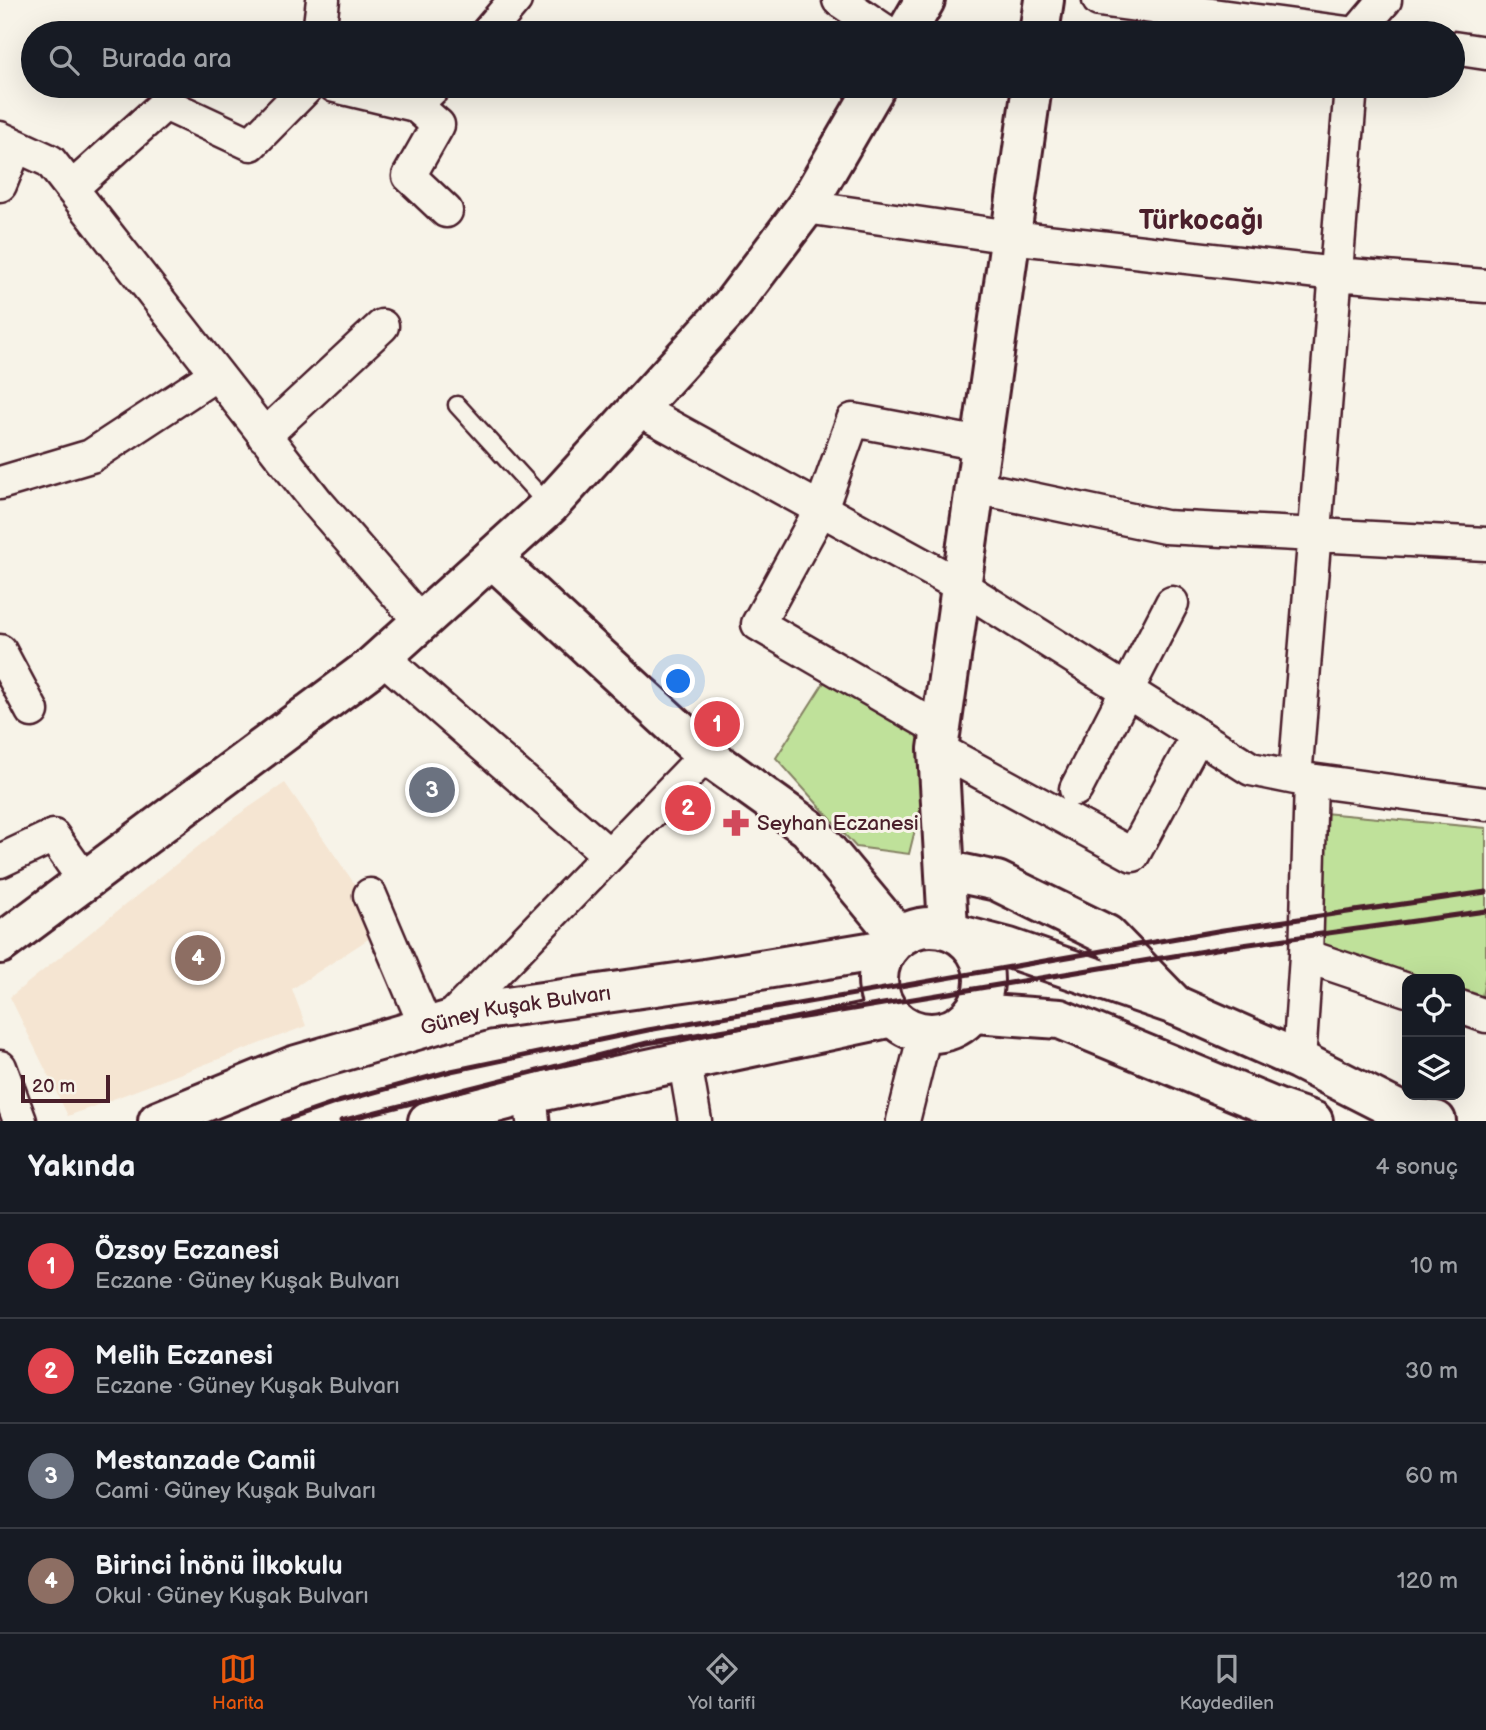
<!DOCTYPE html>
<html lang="tr">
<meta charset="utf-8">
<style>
:root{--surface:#171b24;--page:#20242c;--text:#f1f3f6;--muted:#9ea1a6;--line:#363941;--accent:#ea580c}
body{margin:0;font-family:"Balsamiq Sans",sans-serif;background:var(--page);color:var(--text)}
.controls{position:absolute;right:21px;bottom:21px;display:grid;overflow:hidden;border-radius:14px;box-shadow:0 7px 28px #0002}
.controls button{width:63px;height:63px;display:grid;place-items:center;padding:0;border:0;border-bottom:2px solid var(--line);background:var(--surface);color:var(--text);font:35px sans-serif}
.scale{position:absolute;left:21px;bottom:18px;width:89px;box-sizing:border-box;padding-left:7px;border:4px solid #4a1f2b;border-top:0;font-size:19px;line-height:24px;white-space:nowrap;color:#4a1f2b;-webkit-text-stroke:5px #f7f3e8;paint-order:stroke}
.you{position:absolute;left:679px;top:682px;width:24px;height:24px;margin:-18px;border:5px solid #fff;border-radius:50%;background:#1a73e8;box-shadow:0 0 0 10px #1a73e833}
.badge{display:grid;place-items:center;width:46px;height:46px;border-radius:50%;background:var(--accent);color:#fff;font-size:23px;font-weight:700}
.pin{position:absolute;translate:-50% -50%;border:4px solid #fff;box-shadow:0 2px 7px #0006}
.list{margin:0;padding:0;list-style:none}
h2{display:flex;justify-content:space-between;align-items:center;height:91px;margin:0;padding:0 28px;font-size:30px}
h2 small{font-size:23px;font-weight:400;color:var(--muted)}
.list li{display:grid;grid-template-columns:46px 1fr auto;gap:21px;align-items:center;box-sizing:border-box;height:105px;padding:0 28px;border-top:2px solid var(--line)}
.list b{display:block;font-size:26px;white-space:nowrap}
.list p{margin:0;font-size:23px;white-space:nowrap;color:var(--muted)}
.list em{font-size:23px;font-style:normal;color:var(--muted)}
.icon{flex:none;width:38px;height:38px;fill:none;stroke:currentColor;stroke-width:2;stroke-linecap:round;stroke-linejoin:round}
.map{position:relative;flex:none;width:1486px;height:1121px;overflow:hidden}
.search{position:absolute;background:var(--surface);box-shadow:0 7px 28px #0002;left:21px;right:21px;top:21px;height:77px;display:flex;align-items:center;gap:18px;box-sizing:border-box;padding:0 24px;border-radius:38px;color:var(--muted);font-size:26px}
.sheet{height:511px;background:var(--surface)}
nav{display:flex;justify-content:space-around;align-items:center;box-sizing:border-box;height:98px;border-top:2px solid var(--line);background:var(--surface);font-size:19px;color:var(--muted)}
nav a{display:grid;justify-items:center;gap:4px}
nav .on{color:var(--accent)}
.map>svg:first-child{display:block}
.built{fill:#f5e5d2}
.green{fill:#bfe19a;stroke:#848062;stroke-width:2}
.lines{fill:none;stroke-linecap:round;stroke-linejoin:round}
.service-casing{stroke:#4a1f2b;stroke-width:21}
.minor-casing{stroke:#4a1f2b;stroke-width:37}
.tertiary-casing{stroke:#4a1f2b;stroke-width:44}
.secondary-casing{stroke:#4a1f2b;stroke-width:44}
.primary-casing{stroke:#4a1f2b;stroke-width:44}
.service{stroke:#f7f3e8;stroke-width:16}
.minor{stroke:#f7f3e8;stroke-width:32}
.tertiary{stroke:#f7f3e8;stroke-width:38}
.secondary{stroke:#f7f3e8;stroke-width:38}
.primary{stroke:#f7f3e8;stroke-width:38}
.rail{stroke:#4a1f2b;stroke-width:5}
.labels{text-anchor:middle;stroke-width:6;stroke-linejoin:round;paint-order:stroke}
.poi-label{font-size:21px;fill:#4a1f2b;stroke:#f7f3e8;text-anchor:start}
.street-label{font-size:21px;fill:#4a1f2b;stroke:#f7f3e8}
.district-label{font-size:28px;font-weight:bold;fill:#4a1f2b;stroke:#f7f3e8}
</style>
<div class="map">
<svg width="1486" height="1121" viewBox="0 0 1486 1121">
<rect width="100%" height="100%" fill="#f7f3e8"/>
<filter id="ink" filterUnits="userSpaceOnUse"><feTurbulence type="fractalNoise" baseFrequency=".0143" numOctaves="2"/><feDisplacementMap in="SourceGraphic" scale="14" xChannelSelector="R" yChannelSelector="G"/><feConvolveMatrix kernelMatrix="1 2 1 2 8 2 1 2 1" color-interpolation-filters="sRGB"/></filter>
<g filter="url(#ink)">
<!-- built -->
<path class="built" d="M 285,783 L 385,928 L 292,989 L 306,1026 L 68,1116 L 10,997 L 235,817 Z"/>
<!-- green -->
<path class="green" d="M 830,673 L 939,733 L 909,854 L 856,847 L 776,758 Z
M 1313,812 L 1486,828 L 1486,973 L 1482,997 L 1460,993 L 1460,979 L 1407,979 L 1312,965 Z"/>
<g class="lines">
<defs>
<path id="service" d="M 457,405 L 549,506"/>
<path id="minor" d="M 839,0 L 888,33
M 1099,0 L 1347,33
M 319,33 L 323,0
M 487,33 L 515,0
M 1357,33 L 1385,0
M 1453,48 L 1486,53
M 335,86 L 415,105 L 435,86
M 1351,86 L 1295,778 L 1486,804
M 415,105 L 438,125 L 409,176 L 446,211
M 0,138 L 50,161 L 317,502 L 421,622
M 0,185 L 16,146
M 72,188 L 165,104 L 251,144 L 308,86
M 806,207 L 1011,237 L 1336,274 L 1486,286
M 638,409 L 961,586 L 1251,769 L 1295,778
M 264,436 L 382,326
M 0,483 L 91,456 L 216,374
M 975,487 L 1165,527 L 1486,544
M 0,651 L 32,711
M 382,657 L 609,855
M 941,730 L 758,624 L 821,509 L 853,420 L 981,444
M 938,749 L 1133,855 L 1198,735
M 1076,789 L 1172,603
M 0,861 L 53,836 L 85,881
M 370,895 L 426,1027
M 1306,956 L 1407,990
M 1460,1007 L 1486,1016
M 448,1021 L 706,755
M 1299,1060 L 1306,956 L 1311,780
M 685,1063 L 695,1121
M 0,1067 L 20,1121
M 530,1094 L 533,1121
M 903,1121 L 925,1033"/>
<path id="tertiary" d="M 1039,33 L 1044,0
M 492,558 L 706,755 L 808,828 L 899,937
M 945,870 L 997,881 L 1107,935 L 1175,1005
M 948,928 L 938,749 L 1032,86"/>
<path id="secondary" d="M 906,33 L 925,0
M 0,944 L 370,668 L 549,506 L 732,305 L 806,207 L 876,86"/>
<g id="primary">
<circle cx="931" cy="980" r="53"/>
<path d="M 963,936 L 1009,948 L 1175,1005 L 1299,1060 L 1413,1118 L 1436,1121"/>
<path d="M 974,1013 L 1060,1019 L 1278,1109 L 1313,1121"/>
<path id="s1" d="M 158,1121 L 293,1066 L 485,1010 L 705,979 L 887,949"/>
<path d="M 428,1121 L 530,1094 L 893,1017"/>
</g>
</defs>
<!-- service casing -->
<use href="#service" class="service-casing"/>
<!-- minor casing -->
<use href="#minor" class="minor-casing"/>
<!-- tertiary casing -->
<use href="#tertiary" class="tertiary-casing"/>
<!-- secondary casing -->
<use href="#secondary" class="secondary-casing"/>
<!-- primary casing -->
<use href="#primary" class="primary-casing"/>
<!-- service -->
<use href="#service" class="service"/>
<!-- minor -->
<use href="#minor" class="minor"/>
<!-- tertiary -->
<use href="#tertiary" class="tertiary"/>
<!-- secondary -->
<use href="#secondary" class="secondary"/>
<!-- primary -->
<use href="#primary" class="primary"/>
<!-- rail -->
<path class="rail" d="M 283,1121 L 338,1102 L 451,1071 L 648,1030 L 1223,930 L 1486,892
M 341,1121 L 647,1043 L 1228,947 L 1486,911"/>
</g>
</g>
<!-- icons -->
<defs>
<symbol id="pharmacy-bare" viewBox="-9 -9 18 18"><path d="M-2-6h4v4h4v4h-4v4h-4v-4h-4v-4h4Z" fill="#d1495b" stroke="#f7f3e8" stroke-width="2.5" paint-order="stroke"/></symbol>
</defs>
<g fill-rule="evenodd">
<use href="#pharmacy-bare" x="717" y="804" width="38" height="38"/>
</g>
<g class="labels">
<!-- poi labels -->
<g class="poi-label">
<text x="757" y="830">Seyhan Eczanesi</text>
</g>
<!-- street labels -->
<g class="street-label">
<text dy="7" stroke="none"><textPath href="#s1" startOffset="376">Güney Kuşak Bulvarı</textPath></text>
</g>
<!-- district labels -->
<g class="district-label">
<text x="1201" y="229">Türkocağı</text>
</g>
</g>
</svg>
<div class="controls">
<button><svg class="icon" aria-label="locate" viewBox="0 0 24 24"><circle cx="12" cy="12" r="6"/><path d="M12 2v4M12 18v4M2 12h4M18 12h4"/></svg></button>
<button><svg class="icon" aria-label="layers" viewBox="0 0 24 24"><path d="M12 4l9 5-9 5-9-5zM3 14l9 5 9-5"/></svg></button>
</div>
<div class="scale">20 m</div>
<div class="you"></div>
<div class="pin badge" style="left:717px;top:724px;background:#e0444e">1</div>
<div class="pin badge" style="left:688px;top:808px;background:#e0444e">2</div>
<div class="pin badge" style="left:432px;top:790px;background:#6b7280">3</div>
<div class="pin badge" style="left:198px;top:958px;background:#8d6e63">4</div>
<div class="search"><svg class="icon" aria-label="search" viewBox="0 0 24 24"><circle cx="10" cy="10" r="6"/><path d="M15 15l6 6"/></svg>Burada ara</div>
</div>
<section class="sheet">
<h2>Yakında<small>4 sonuç</small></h2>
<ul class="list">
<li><span class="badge" style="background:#e0444e">1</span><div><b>Özsoy Eczanesi</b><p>Eczane · Güney Kuşak Bulvarı</p></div><em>10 m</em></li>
<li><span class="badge" style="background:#e0444e">2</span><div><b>Melih Eczanesi</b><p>Eczane · Güney Kuşak Bulvarı</p></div><em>30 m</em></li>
<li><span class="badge" style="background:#6b7280">3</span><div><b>Mestanzade Camii</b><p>Cami · Güney Kuşak Bulvarı</p></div><em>60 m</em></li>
<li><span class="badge" style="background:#8d6e63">4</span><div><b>Birinci İnönü İlkokulu</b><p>Okul · Güney Kuşak Bulvarı</p></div><em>120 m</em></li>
</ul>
</section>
<nav>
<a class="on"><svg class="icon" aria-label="map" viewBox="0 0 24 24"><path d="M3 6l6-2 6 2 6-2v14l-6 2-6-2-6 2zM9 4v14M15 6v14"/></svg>Harita</a>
<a><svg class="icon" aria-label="directions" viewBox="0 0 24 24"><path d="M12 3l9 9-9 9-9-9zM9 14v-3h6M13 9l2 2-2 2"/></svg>Yol tarifi</a>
<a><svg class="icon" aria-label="saved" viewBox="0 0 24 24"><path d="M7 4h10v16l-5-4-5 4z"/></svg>Kaydedilen</a>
</nav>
